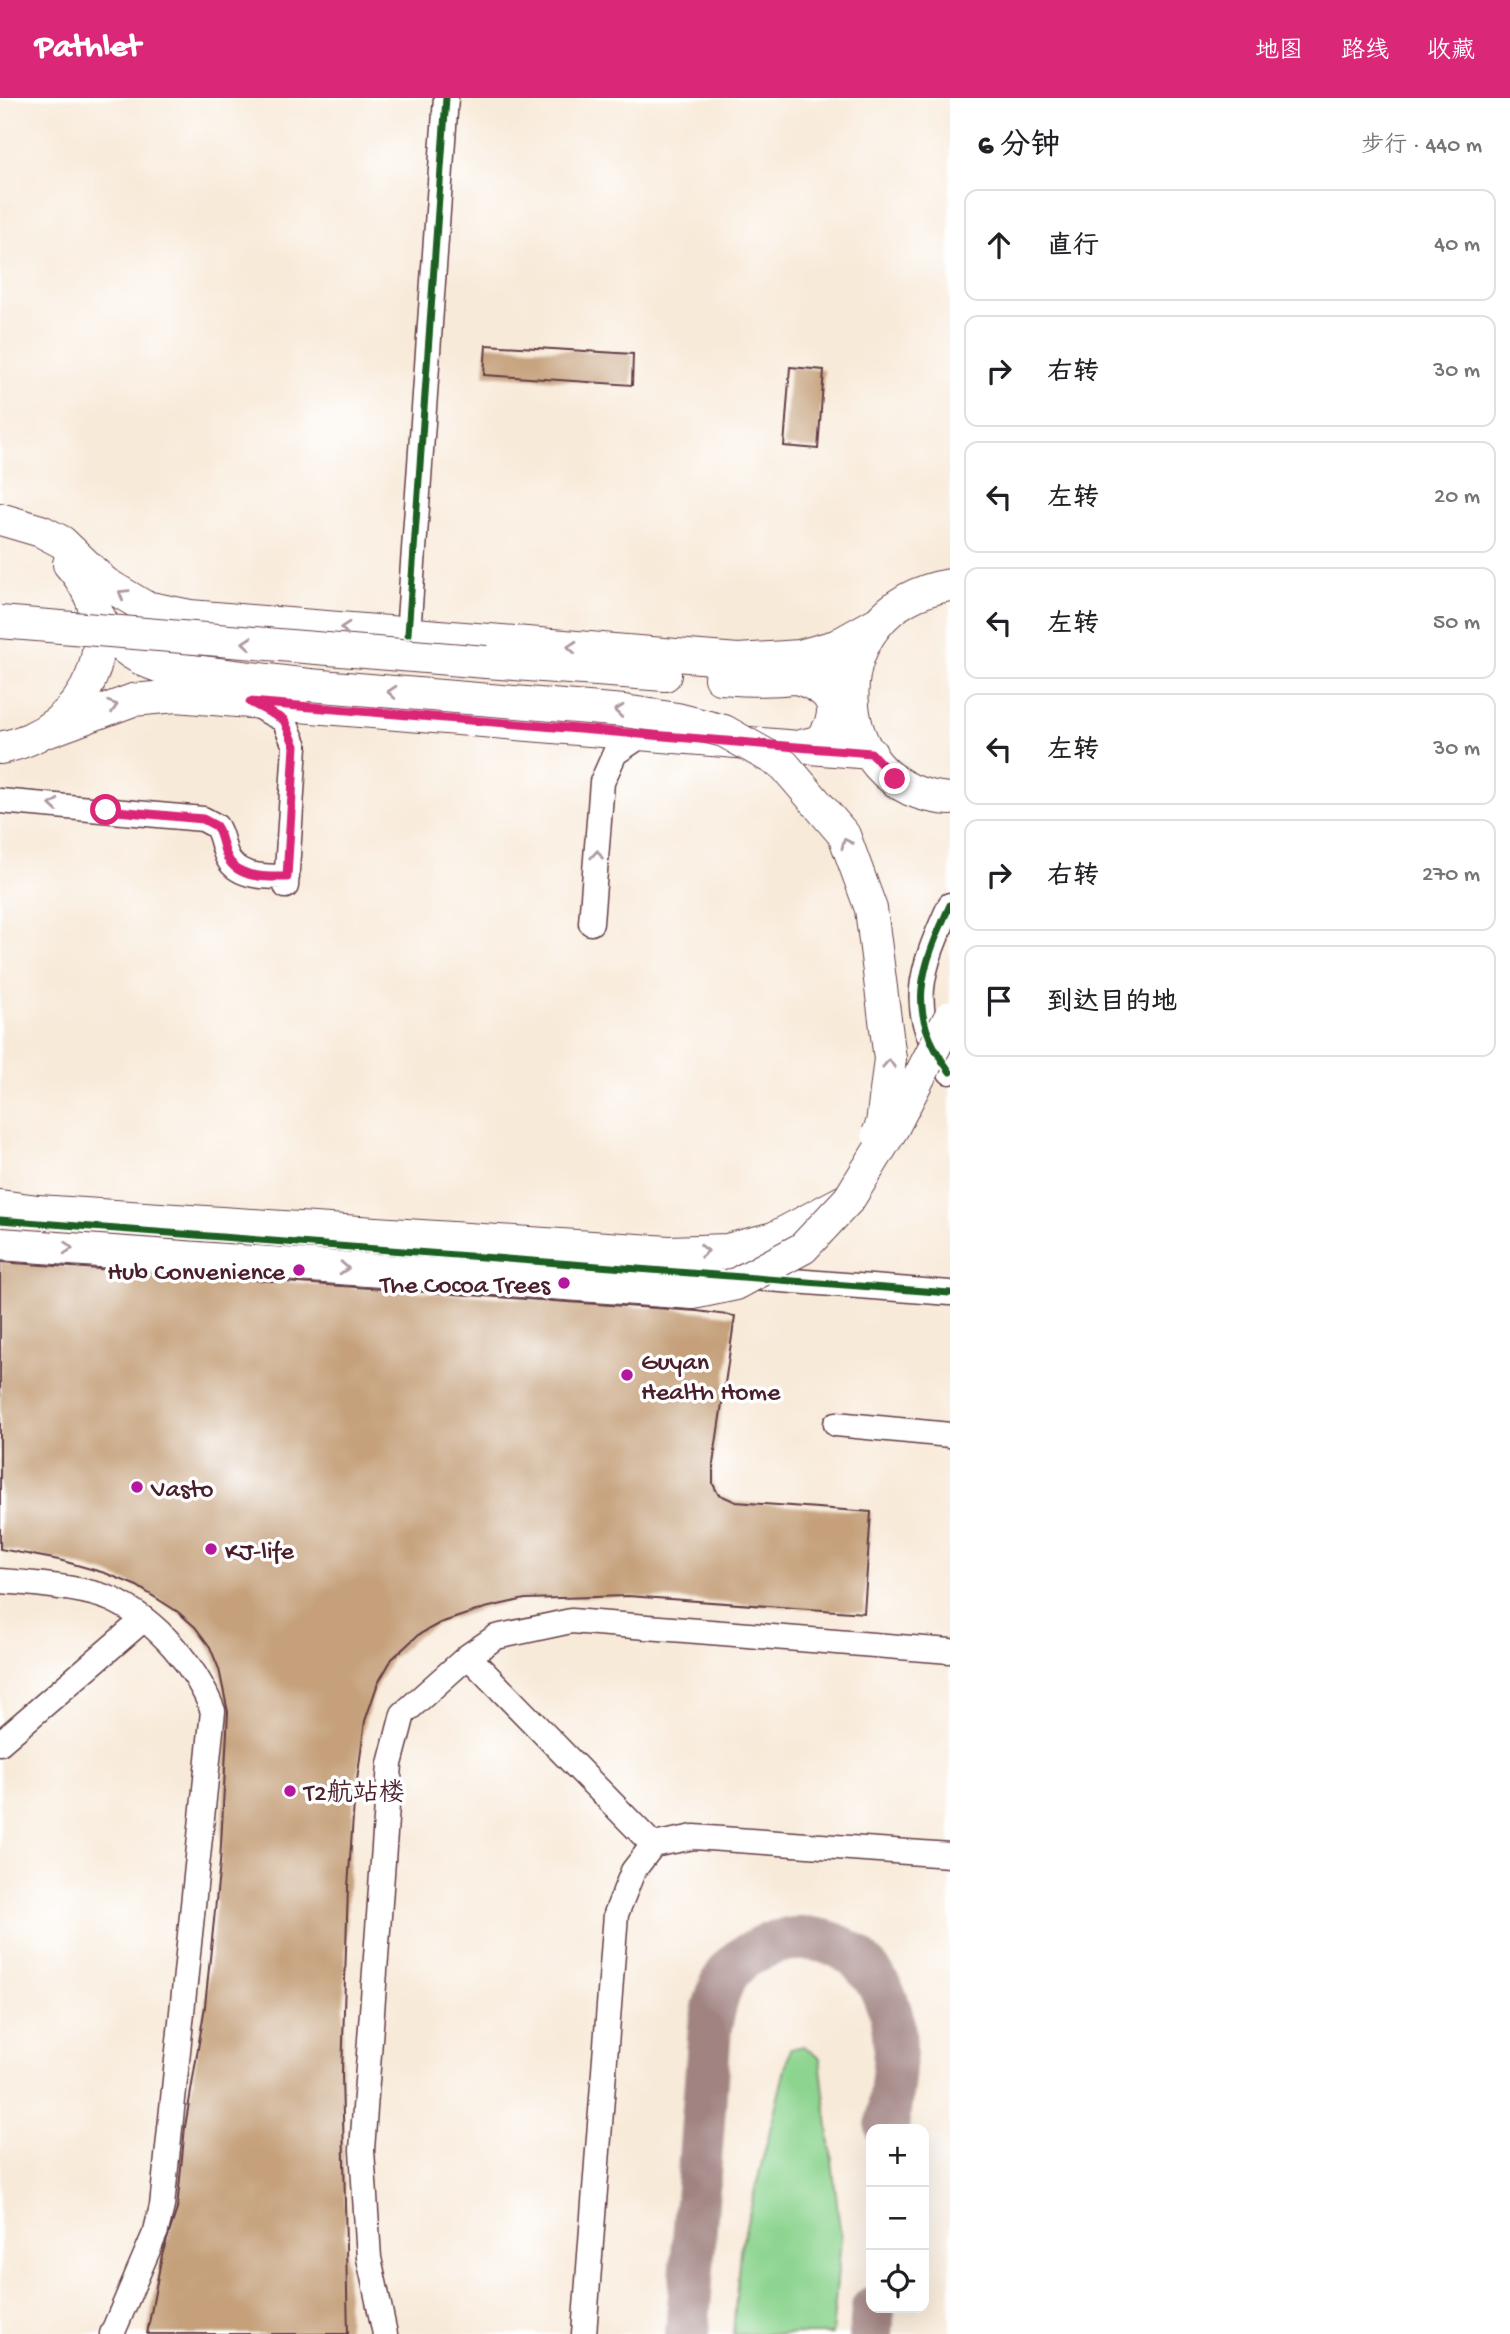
<!DOCTYPE html>
<html lang="zh">
<meta charset="utf-8">
<style>
:root{--surface:#fff;--page:#f2f2f2;--text:#202124;--muted:#757577;--line:#e0e0e0;--accent:#db2777}
body{margin:0;font-family:"Gochi Hand","LXGW WenKai TC",sans-serif;background:var(--page);color:var(--text)}
.controls{position:absolute;right:21px;bottom:21px;display:grid;overflow:hidden;border-radius:14px;box-shadow:0 7px 28px #0002}
.controls button{width:63px;height:63px;display:grid;place-items:center;padding:0;border:0;border-bottom:2px solid var(--line);background:var(--surface);color:var(--text);font:35px sans-serif}
.stop{position:absolute;width:21px;height:21px;margin:-16px;border:5px solid #db2777;border-radius:50%;background:#fff}
.stop.end{background:#db2777;border-color:#fff;box-shadow:0 2px 7px #0008}
.list{margin:0;padding:0;list-style:none}
h2{display:flex;justify-content:space-between;align-items:center;height:91px;margin:0;padding:0 28px;font-size:30px}
h2 small{font-size:23px;font-weight:400;color:var(--muted)}
.list li{display:grid;grid-template-columns:46px 1fr auto;gap:21px;align-items:center;box-sizing:border-box;height:112px;margin:0 14px 14px;padding:0 14px;border:2px solid var(--line);border-radius:14px}
.list b{display:block;font-size:26px;white-space:nowrap}
.list em{font-size:23px;font-style:normal;color:var(--muted)}
.icon{flex:none;width:38px;height:38px;fill:none;stroke:currentColor;stroke-width:2;stroke-linecap:round;stroke-linejoin:round}
.map{position:relative;flex:none;width:950px;height:2236px;overflow:hidden}
header{display:flex;align-items:center;gap:42px;box-sizing:border-box;height:98px;padding:0 35px;background:var(--accent);color:#fff}
header strong{font-size:33px}
nav{display:flex;gap:38px;margin-inline-start:auto;font-size:24px}
main{display:flex}
aside{flex:1;background:var(--surface)}
.map>svg:first-child{display:block}
.green{fill:#8cd48f;stroke:#6b7a5d;stroke-width:2}
.lines{fill:none;stroke-linecap:round;stroke-linejoin:round}
.taxiway{stroke:#a18482;stroke-width:44}
.building{fill:#c5a07a}
.minor-casing{stroke:#643d45;stroke-width:27}
.major-casing{stroke:#643d45;stroke-width:34}
.minor{stroke:#fff;stroke-width:24}
.major{stroke:#fff;stroke-width:32}
.major-bridge-casing{stroke:#643d45;stroke-width:34;stroke-linecap:butt}
.major-bridge{stroke:#fff;stroke-width:32}
.cycleway-casing{stroke:#fff;stroke-width:11}
.cycleway{stroke:#1b5e20;stroke-width:7}
.oneway{stroke:#ae9aa0}
.route{stroke:#db2777;stroke-width:9}
.poi-dot{fill:#b5179e;stroke:#fff;stroke-width:2.5}
.labels{text-anchor:middle;stroke-width:7;stroke-linejoin:round;paint-order:stroke}
.poi-label{font-size:26px;fill:#4a1f2b;stroke:#fff;text-anchor:start}
</style>
<header>
<strong>Pathlet</strong>
<nav><a>地图</a><a>路线</a><a>收藏</a></nav>
</header>
<main>
<div class="map">
<svg width="950" height="2236" viewBox="0 0 950 2236">
<rect width="100%" height="100%" fill="#fff"/>
<filter id="ink" filterUnits="userSpaceOnUse"><feTurbulence type="fractalNoise" baseFrequency=".0143" numOctaves="2"/><feDisplacementMap in="SourceGraphic" scale="14" xChannelSelector="R" yChannelSelector="G"/><feConvolveMatrix kernelMatrix="1 2 1 2 8 2 1 2 1" color-interpolation-filters="sRGB"/></filter>
<filter id="wash" filterUnits="userSpaceOnUse"><feTurbulence type="fractalNoise" baseFrequency=".00686" numOctaves="4" result="noise"/><feDisplacementMap in="SourceGraphic" scale="28" xChannelSelector="R" yChannelSelector="G"/><feGaussianBlur stdDeviation="1.57" result="paint"/><feColorMatrix in="noise" values="0 0 0 0 0 0 0 0 0 0 0 0 0 0 0 0 0 1.4 0 .05"/><feComposite in="paint" operator="in"/></filter>
<g filter="url(#wash)">
<rect width="100%" height="100%" fill="#f8ead9"/>
<!-- green -->
<path class="green" d="M 804,1948 L 820,1961 L 841,2140 L 832,2236 L 733,2236 L 740,2153 L 790,1951 Z"/>
<g class="lines">
<!-- taxiway -->
<path class="taxiway" d="M 687,2236 L 710,1929 C 714,1912 717,1893 726,1878 C 751,1842 811,1829 847,1853 C 868,1866 883,1890 890,1913 C 901,1949 890,1995 887,2031
M 871,2236 L 873,2210"/>
</g>
<g id="blocks">
<!-- building -->
<path class="building" d="M 486,247 L 633,256 L 632,287 L 484,277 Z
M 790,269 L 824,272 L 818,351 L 784,348 Z
M 0,1164 L 697,1213 L 735,1218 L 713,1366 L 713,1386 L 718,1396 L 736,1404 L 871,1414 L 864,1515 L 628,1498 L 525,1501 L 485,1510 L 440,1525 L 418,1537 L 392,1561 L 378,1585 L 365,1623 L 354,1705 L 348,1789 L 342,1975 L 348,2236 L 147,2236 L 162,2157 L 177,2111 L 185,2029 L 205,1908 L 220,1765 L 228,1614 L 219,1571 L 210,1549 L 195,1529 L 178,1514 L 137,1488 L 105,1475 L 59,1462 L 0,1451 Z"/>
</g>
</g>
<g filter="url(#ink)">
<use href="#blocks" fill-opacity="0" stroke="#643d45" stroke-width="2"/>
<g class="lines">
<defs>
<path id="minor" d="M 408,536 L 446,0
M 257,608 L 284,622 L 295,648 L 286,788
M 0,703 L 203,721 L 216,728 C 222,737 222,746 226,756 C 235,780 265,779 287,779
M 950,807 C 921,871 904,913 950,974
M 591,825 L 602,684 L 615,655 L 642,637
M 336,1148 L 950,1195
M 836,1326 L 950,1337
M 0,1483 C 29,1485 87,1490 113,1502 C 157,1523 196,1568 213,1613 L 162,2108 L 156,2133 L 112,2236
M 468,1558 L 653,1747
M 0,1645 L 144,1521
M 385,2236 L 369,2160 L 362,2052 L 390,1666 L 403,1616 L 468,1558 L 496,1539 L 571,1523 L 950,1553
M 584,2236 L 616,1816 L 633,1773 L 653,1747 L 694,1739 L 950,1757"/>
<path id="major" d="M 0,421 L 41,433 L 62,444 L 105,485 L 145,509 L 190,518 L 738,562 L 800,558 L 836,548 L 877,525
M 950,487 C 815,508 825,694 950,701
M 97,515 C 112,544 131,559 161,569 L 309,587
M 486,564 L 665,577
M 790,578 C 828,589 847,605 821,643 L 797,649
M 720,580 C 760,583 797,584 835,570
M 49,633 L 133,602 L 176,598 L 871,655
M 0,650 C 89,633 132,537 69,466
M 0,1108 L 38,1113 L 669,1154 L 727,1152 L 774,1140 L 844,1103"/>
</defs>
<!-- minor casing -->
<use href="#minor" class="minor-casing"/>
<!-- major casing -->
<use href="#major" class="major-casing"/>
<!-- minor -->
<use href="#minor" class="minor"/>
<!-- major -->
<use href="#major" class="major"/>
<defs>
<path id="major-bridge" d="M 0,524 L 486,564
M 309,587 L 624,613 L 677,621 L 724,633 L 784,667 L 844,737 L 871,811 L 890,961 L 882,1026 L 878,1036
M 0,1146 L 693,1195 L 736,1186 L 803,1150 L 849,1101 L 894,1028 L 950,919"/>
</defs>
<!-- major-bridge casing -->
<use href="#major-bridge" class="major-bridge-casing"/>
<!-- major-bridge -->
<use href="#major-bridge" class="major-bridge"/>
<defs>
<path id="cycleway" d="M 408,536 L 446,0
M 950,807 C 921,871 904,913 950,974
M 0,1122 L 950,1195"/>
</defs>
<!-- cycleway casing -->
<use href="#cycleway" class="cycleway-casing"/>
<!-- cycleway -->
<use href="#cycleway" class="cycleway"/>
</g>
<!-- one-way arrows -->
<defs><path id="oneway-chevron" d="M-2-3.5L2.5 0L-2 3.5" fill="none" stroke-width="1.6" stroke-linecap="round" stroke-linejoin="round" transform="scale(1.75)"/></defs>
<g class="oneway">
<use href="#oneway-chevron" transform="translate(123 496) rotate(-148)"/>
<use href="#oneway-chevron" transform="translate(345 530) rotate(-175)"/>
<use href="#oneway-chevron" transform="translate(247 545) rotate(-175)"/>
<use href="#oneway-chevron" transform="translate(572 549) rotate(-175)"/>
<use href="#oneway-chevron" transform="translate(392 594) rotate(-175)"/>
<use href="#oneway-chevron" transform="translate(113 608) rotate(-18)"/>
<use href="#oneway-chevron" transform="translate(619 613) rotate(-174)"/>
<use href="#oneway-chevron" transform="translate(54 707) rotate(-175)"/>
<use href="#oneway-chevron" transform="translate(846 745) rotate(-115)"/>
<use href="#oneway-chevron" transform="translate(597 757) rotate(-86)"/>
<use href="#oneway-chevron" transform="translate(889 966) rotate(-87)"/>
<use href="#oneway-chevron" transform="translate(68 1150) rotate(4)"/>
<use href="#oneway-chevron" transform="translate(704 1153) rotate(-1)"/>
<use href="#oneway-chevron" transform="translate(344 1170) rotate(4)"/>
</g>
</g>
<g class="lines" filter="url(#ink)">
<!-- route -->
<path class="route" d="M 106,712 L 203,721 L 216,728 C 222,737 222,746 226,756 C 235,781 265,779 287,779 L 295,648 L 284,622 L 250,604 L 871,655 L 895,681"/>
</g>
<!-- markers -->
<g class="poi-dot">
<circle cx="299" cy="1172" r="7"/>
<circle cx="564" cy="1185" r="7"/>
<circle cx="627" cy="1277" r="7"/>
<circle cx="137" cy="1389" r="7"/>
<circle cx="211" cy="1451" r="7"/>
<circle cx="290" cy="1693" r="7"/>
</g>
<g class="labels">
<!-- poi labels -->
<g class="poi-label">
<text x="285" y="1181" text-anchor="end">Hub Convenience</text>
<text x="550" y="1194" text-anchor="end">The Cocoa Trees</text>
<text x="641" y="1271">Guyan<tspan x="641" dy="30">Health Home</tspan></text>
<text x="151" y="1398">Vasto</text>
<text x="225" y="1460">KJ-life</text>
<text x="304" y="1702">T2航站楼</text>
</g>
</g>
</svg>
<div class="controls">
<button>+</button>
<button>−</button>
<button><svg class="icon" aria-label="locate" viewBox="0 0 24 24"><circle cx="12" cy="12" r="6"/><path d="M12 2v4M12 18v4M2 12h4M18 12h4"/></svg></button>
</div>
<div class="stop" style="left:106px;top:712px"></div>
<div class="stop end" style="left:895px;top:681px"></div>
</div>
<aside>
<h2>6 分钟<small>步行 · 440 m</small></h2>
<ul class="list">
<li><svg class="icon" aria-label="ahead" viewBox="0 0 24 24"><path d="M12 20V5M6 11l6-6 6 6"/></svg><div><b>直行</b></div><em>40 m</em></li>
<li><svg class="icon" aria-label="right" viewBox="0 0 24 24"><path d="M7 20v-9h11M14 6l5 5-5 5"/></svg><div><b>右转</b></div><em>30 m</em></li>
<li><svg class="icon" aria-label="left" viewBox="0 0 24 24"><path d="M17 20v-9H6M10 6l-5 5 5 5"/></svg><div><b>左转</b></div><em>20 m</em></li>
<li><svg class="icon" aria-label="left" viewBox="0 0 24 24"><path d="M17 20v-9H6M10 6l-5 5 5 5"/></svg><div><b>左转</b></div><em>50 m</em></li>
<li><svg class="icon" aria-label="left" viewBox="0 0 24 24"><path d="M17 20v-9H6M10 6l-5 5 5 5"/></svg><div><b>左转</b></div><em>30 m</em></li>
<li><svg class="icon" aria-label="right" viewBox="0 0 24 24"><path d="M7 20v-9h11M14 6l5 5-5 5"/></svg><div><b>右转</b></div><em>270 m</em></li>
<li><svg class="icon" aria-label="arrive" viewBox="0 0 24 24"><path d="M6 21V4h12l-3 4 3 4H6"/></svg><div><b>到达目的地</b></div></li>
</ul>
</aside>
</main>
